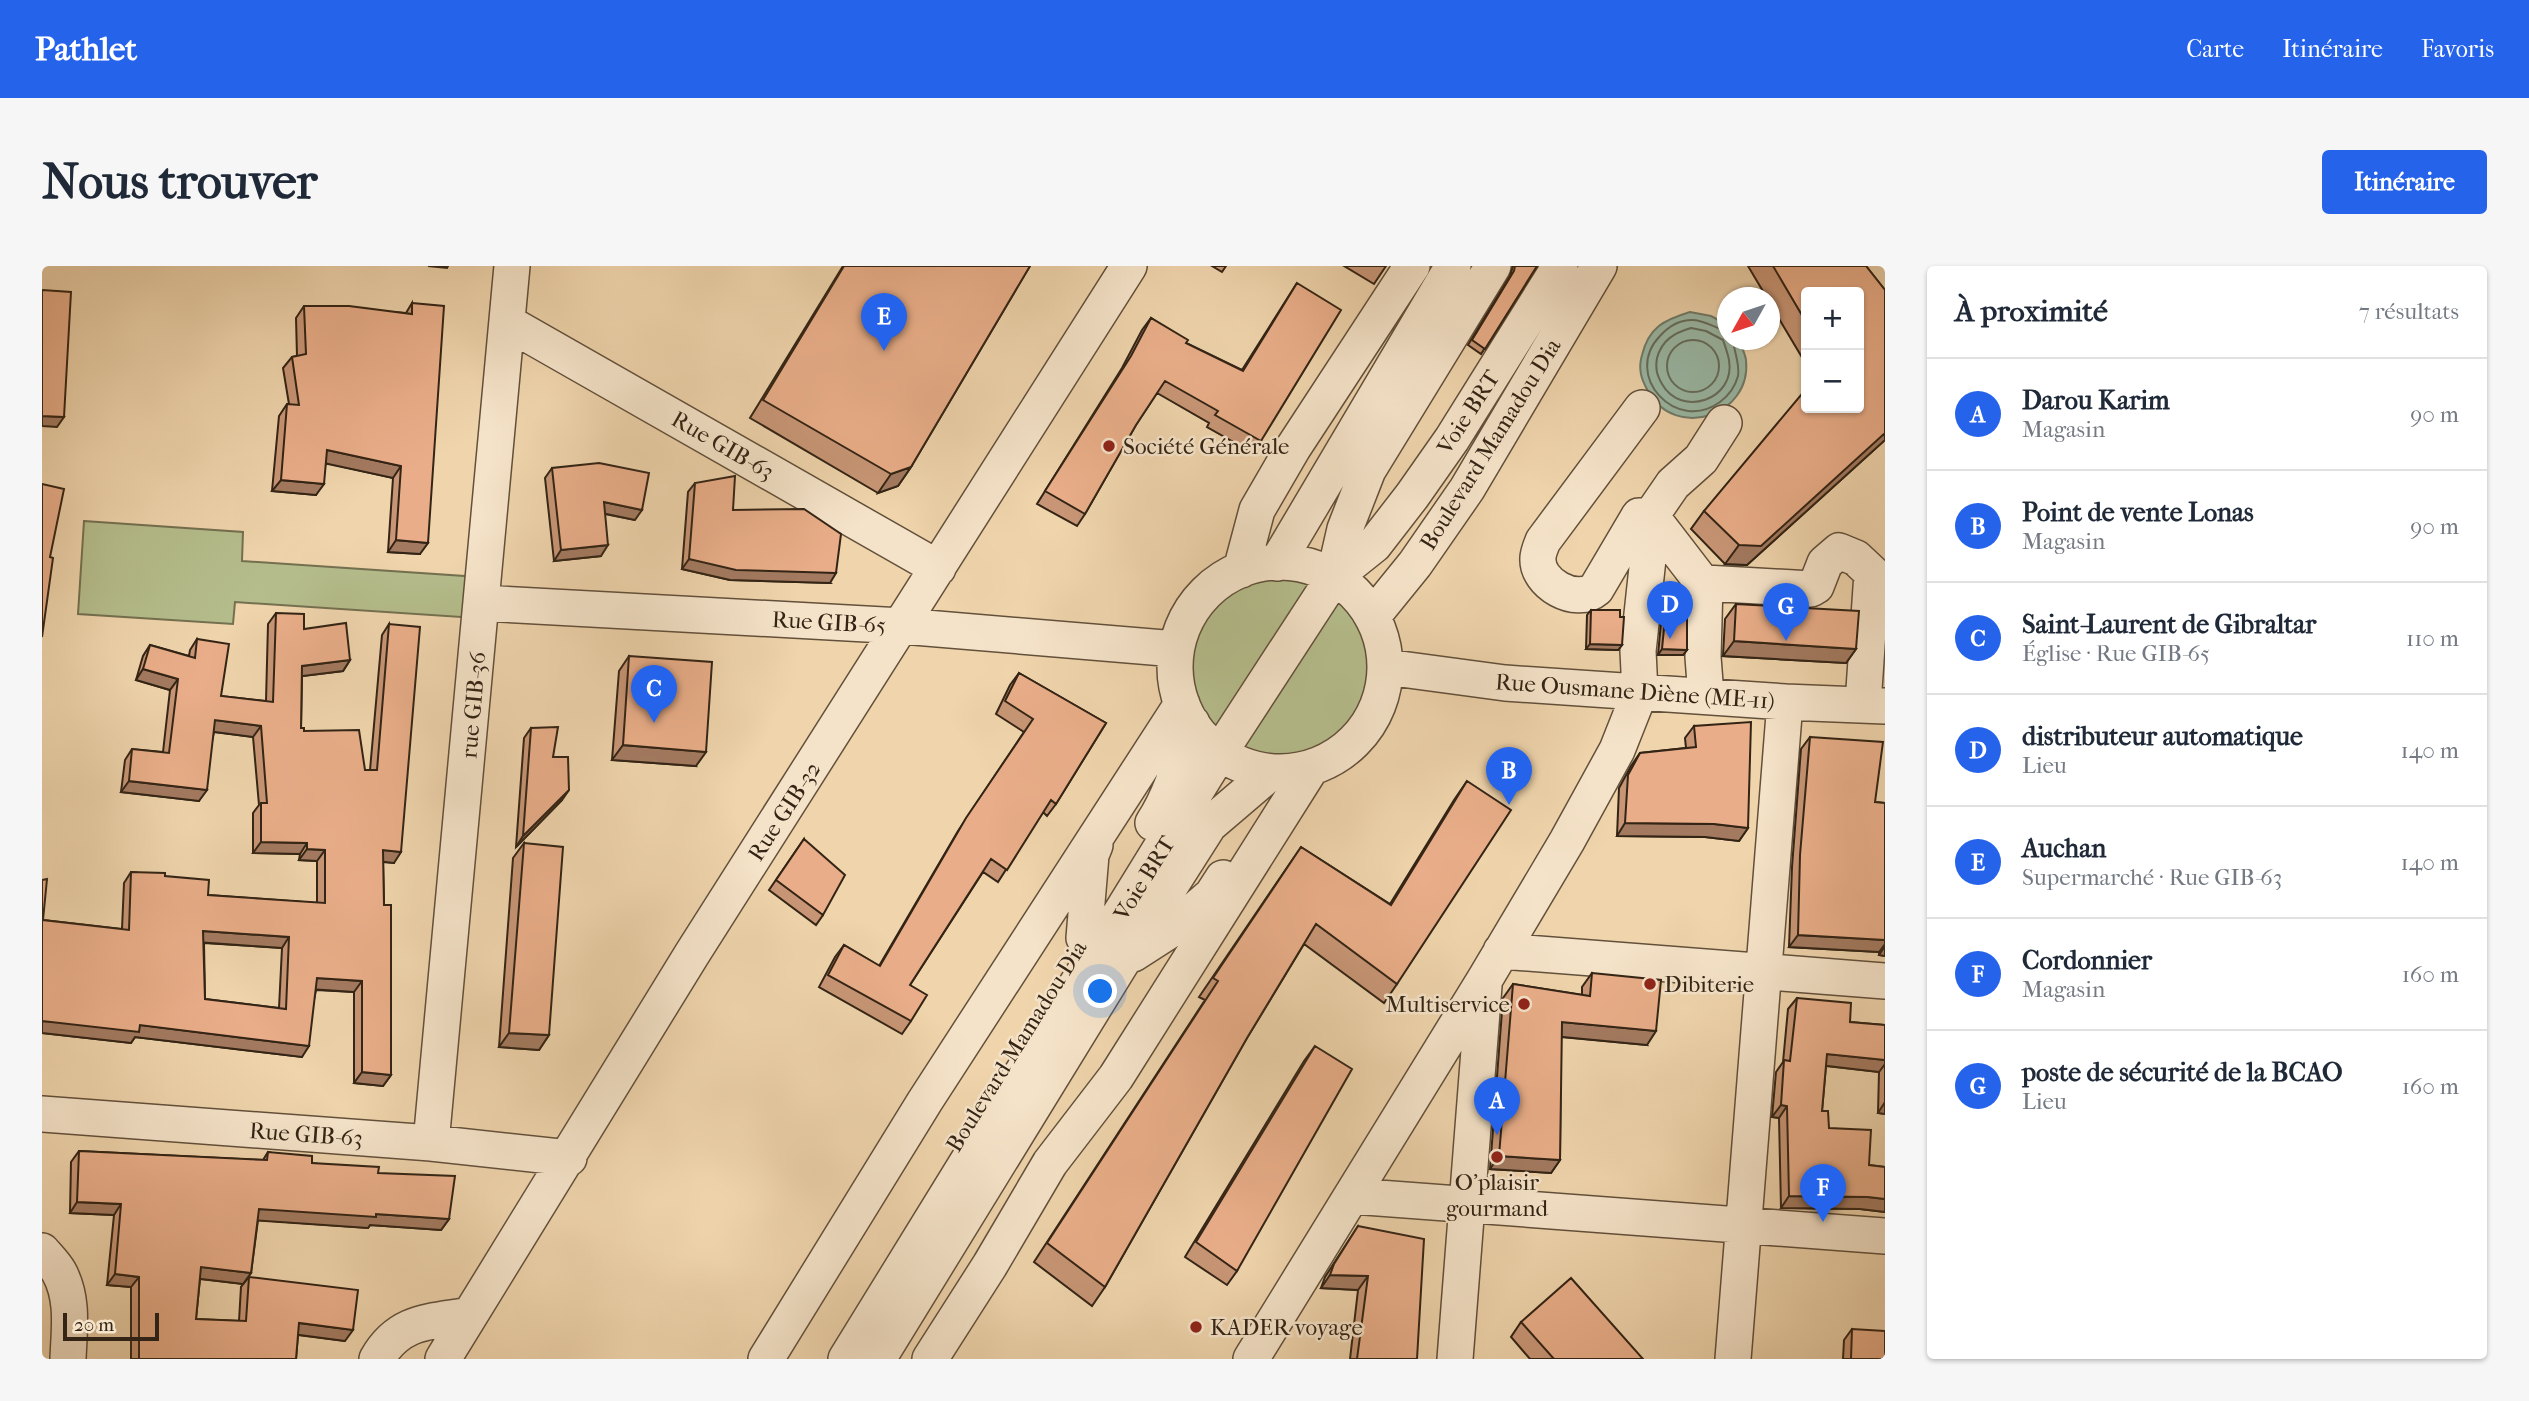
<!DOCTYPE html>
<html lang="fr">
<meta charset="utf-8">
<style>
:root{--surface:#fff;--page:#f6f6f7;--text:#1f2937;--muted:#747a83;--line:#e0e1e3;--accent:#2563eb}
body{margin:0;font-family:"IM FELL French Canon",serif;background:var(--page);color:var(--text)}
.controls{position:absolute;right:21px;top:21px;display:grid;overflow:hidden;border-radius:7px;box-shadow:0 2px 5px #0004}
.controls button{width:63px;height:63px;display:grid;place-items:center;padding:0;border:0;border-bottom:2px solid var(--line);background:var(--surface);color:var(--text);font:35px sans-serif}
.compass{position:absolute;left:1675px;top:21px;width:63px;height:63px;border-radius:50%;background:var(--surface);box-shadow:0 2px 5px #0004;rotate:230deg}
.scale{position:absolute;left:21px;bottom:18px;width:96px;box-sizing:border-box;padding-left:7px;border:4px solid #332415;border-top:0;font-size:19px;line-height:24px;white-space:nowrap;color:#332415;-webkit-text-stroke:5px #f5e3c9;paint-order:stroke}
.you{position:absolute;left:1059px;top:726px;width:24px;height:24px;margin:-18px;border:5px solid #fff;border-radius:50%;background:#1a73e8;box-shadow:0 0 0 10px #1a73e833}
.badge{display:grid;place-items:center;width:46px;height:46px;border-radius:50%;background:var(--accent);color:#fff;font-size:23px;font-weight:700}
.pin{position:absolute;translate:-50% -58px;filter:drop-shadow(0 2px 4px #0008)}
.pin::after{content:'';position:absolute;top:37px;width:24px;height:21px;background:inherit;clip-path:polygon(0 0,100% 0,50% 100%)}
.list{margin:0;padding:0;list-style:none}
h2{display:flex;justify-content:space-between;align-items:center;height:91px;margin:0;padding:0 28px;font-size:30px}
h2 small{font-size:23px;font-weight:400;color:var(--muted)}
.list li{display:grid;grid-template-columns:46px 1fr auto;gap:21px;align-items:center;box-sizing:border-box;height:112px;padding:0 28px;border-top:2px solid var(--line)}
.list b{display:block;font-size:26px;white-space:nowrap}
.list p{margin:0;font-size:23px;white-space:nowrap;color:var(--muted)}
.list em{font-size:23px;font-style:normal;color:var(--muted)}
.map{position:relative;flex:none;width:1843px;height:1093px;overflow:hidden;border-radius:7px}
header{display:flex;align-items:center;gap:42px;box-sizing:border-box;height:98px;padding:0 35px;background:var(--accent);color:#fff}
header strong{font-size:33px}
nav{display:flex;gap:38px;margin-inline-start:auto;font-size:24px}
.intro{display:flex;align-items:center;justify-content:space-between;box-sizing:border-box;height:168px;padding:0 42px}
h1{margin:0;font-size:49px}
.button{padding:18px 32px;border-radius:7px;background:var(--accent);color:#fff;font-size:24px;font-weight:700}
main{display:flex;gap:42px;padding:0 42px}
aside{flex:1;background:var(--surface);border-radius:7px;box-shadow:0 2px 5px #0004}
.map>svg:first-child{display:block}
.green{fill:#b5bd8c;stroke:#747050;stroke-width:2}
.water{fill:#9ab8a5;stroke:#717d6b;stroke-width:2}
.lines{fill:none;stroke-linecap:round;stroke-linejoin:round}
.shore{stroke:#666e5d;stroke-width:2}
.minor-casing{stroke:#62503b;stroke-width:38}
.minor{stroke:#f5e3c9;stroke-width:35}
.wall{fill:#c89676;stroke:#332415;stroke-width:2;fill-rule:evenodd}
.shaded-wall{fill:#a37a60;stroke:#332415;stroke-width:2}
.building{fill:#e9ae89;stroke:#332415;stroke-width:2;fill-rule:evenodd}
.poi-dot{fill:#8f2418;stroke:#f5e3c9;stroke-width:2.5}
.labels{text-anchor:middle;stroke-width:5;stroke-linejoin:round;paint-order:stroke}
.street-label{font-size:23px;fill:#332415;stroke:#f5e3c9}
.poi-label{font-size:23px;fill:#332415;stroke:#f5e3c9;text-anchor:start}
</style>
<header>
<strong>Pathlet</strong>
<nav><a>Carte</a><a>Itinéraire</a><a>Favoris</a></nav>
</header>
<div class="intro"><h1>Nous trouver</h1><a class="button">Itinéraire</a></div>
<main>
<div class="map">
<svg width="1843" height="1093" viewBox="0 0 1843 1093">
<rect width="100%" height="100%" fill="#efd4ac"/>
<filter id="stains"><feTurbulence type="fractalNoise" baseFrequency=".00286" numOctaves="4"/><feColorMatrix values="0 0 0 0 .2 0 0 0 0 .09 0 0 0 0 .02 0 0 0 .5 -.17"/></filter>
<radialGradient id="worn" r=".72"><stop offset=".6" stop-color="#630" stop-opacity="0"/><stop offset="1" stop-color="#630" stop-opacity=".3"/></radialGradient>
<!-- green -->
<path class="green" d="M 42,255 L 201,266 L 200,295 L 437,311 L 434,352 L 193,336 L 191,358 L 36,348 Z
M1144 405a94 94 0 1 1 188 0a94 94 0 1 1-188 0Z"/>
<!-- water -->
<path class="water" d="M 1648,46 L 1669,50 L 1684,58 L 1686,74 L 1697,74 C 1699,80 1703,87 1704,94 C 1710,150 1633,175 1606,125 C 1599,113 1596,103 1600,89 C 1607,61 1622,54 1648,46 Z"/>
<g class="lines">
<!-- shore -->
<path class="shore" d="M 1649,62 L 1664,65 L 1681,74 C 1683,80 1686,88 1687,94 C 1694,134 1639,152 1620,118 C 1615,109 1613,103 1615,92 C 1620,74 1632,67 1649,62 Z
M 1686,65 C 1673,63 1664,54 1650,54 C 1637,54 1626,61 1618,70 C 1580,109 1634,168 1678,136 C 1686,130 1693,121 1696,110 C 1698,97 1692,86 1691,74
M1625 100a26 26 0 1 1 52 0a26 26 0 1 1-52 0Z"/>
<defs>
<path id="minor" d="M 466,57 L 896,302
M 1600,142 L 1501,275 C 1499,280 1496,287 1496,292 C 1494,317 1534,340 1554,323 L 1597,250 L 1609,250
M 1682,157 L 1659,193 L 1631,218 L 1609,250 L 1659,315 L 1663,317 L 1769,323 L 1774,320 L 1783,297 L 1797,285 L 1814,292 L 1830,307 L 1821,438
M1133 401a105 105 0 1 1 210 0a105 105 0 1 1-210 0Z
M 1235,297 L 1411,0
M 1199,304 L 1215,244 L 1251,182 L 1370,0
M 1292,311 L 1303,263 L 1326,204 L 1451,0
M 1663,317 L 1661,391 L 1664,430
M 440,337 L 860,360 L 1134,383
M 1330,351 L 1373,298 L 1425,223 L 1557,0
M 1344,401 L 1463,417 L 1743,436 L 1843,440
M 1111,557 C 1131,526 1139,492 1150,457
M 1042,672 L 1049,589 L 1053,579
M 1459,685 L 1843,715
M 1091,688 L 1133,661 L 1170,629 L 1181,612
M 0,848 L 389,877 L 527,892
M 389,877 L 470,0
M 1310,930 L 1843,970
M 0,985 C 6,992 13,999 17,1006 C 32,1033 27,1064 26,1093
M 335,1093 C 357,1054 388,1056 428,1049
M 401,1093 L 650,688 L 1087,0
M 724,1093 L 883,835 L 1140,438
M 804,1093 L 1178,486 L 1292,311 L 1332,279 L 1370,230 L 1410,173 L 1518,0
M 836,1093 L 1078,699 L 1167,559 L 1229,506
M 888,1093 L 948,999 L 1008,897 L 1074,811 L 1269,502
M 1209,1093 L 1443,713 L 1525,575 L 1575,484 L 1598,426 L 1596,385 L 1609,265 L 1616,259
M 1413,1093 L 1442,720
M 1691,1093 L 1743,436"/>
</defs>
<!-- minor casing -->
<use href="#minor" class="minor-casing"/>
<!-- minor -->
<use href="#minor" class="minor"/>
</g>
<!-- wall -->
<path class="wall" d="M 801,0 L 988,0 L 869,201 L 856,220 L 836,227 L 708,152 Z
M 1170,0 L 1184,0 L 1180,6 Z
M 1302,0 L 1344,0 L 1332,18 Z
M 1471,0 L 1495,0 L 1439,88 L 1426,79 L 1468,10 Z
M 1706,0 L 1824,0 L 1843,24 L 1843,174 L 1705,299 L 1683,298 L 1649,263 L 1662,245 L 1817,142 L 1764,26 L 1764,98 L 1727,36 L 1727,32 L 1725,32 Z
M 1255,17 L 1219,175 L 1211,187 L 1165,161 L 1167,157 L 1115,127 L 1094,159 L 1043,248 L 1035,260 L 995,238 L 1080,102 L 1100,64 L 1109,52 L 1144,77 L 1200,104 Z
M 370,37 L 378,288 L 346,286 L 351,212 L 284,197 L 274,229 L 230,225 L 237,150 L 245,138 L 247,138 L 241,102 L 250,91 L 255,90 L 254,52 L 262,40 L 364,47 Z
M 510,202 L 593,254 L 563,248 L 559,290 L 512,295 L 503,212 Z
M 653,217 L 691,244 L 788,317 L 688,314 L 640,303 L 646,226 Z
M 1694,338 L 1814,383 L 1804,397 L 1681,390 L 1683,353 Z
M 1549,344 L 1580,379 L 1576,384 L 1544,383 L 1545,349 Z
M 234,347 L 262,363 L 308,394 L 301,405 L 260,410 L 259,462 L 262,465 L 323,504 L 328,504 L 340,369 L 347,358 L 352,597 L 341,596 L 342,639 L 349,809 L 341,820 L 312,817 L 312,726 L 274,724 L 260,791 L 93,771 L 89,777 L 0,767 L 0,614 L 1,654 L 80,663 L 82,617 L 89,606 L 123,610 L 166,629 L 275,637 L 275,595 L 257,594 L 258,588 L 211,587 L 211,547 L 217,539 L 211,471 L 172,466 L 157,535 L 79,526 L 83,494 L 90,483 L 121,486 L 128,424 L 94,414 L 101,390 L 108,379 L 147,390 L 148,384 L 155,373 L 179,430 L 224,435 L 226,358 ZM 162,677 L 240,682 L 237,742 L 163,733 Z
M 1623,352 L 1645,384 L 1641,389 L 1616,389 L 1619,357 Z
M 587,390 L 654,500 L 570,494 L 577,405 Z
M 977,407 L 1064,457 L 1014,538 L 1005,550 L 1001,546 L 956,616 L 941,606 L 868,719 L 869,755 L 860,768 L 777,721 L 793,691 L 802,679 L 837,700 L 916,565 L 982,466 L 954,448 L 968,419 Z
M 1652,460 L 1706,562 L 1697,575 L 1663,571 L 1575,570 L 1577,522 L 1589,500 L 1598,487 L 1644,482 L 1643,472 Z
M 489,462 L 511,491 L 520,534 L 474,581 L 482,472 Z
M 1768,471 L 1833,536 L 1843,537 L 1843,690 L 1837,689 L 1837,686 L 1747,681 L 1750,601 L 1759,483 Z
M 1425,515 L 1355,718 L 1342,737 L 1262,678 L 1205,772 L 1063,1021 L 1050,1040 L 992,996 L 1163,734 L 1157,731 L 1259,581 L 1348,638 L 1412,534 Z
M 762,573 L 781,649 L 774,659 L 727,624 Z
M 482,577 L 507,769 L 497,784 L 457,781 L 471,592 Z
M 1550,707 L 1605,779 L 1519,771 L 1518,894 L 1509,907 L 1448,903 L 1461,732 L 1471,718 L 1540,729 L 1540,721 Z
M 1755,732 L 1808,756 L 1843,759 L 1843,848 L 1836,847 L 1837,806 L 1784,800 L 1780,845 L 1787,862 L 1827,899 L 1843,901 L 1843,946 L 1818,943 L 1739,942 L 1737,852 L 1730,851 L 1734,806 L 1741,796 L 1746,743 Z
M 1273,780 L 1195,1005 L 1185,1019 L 1143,991 L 1262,795 Z
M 37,885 L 221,894 L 226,886 L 270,897 L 336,907 L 407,953 L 399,964 L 328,959 L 326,962 L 216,954 L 209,1007 L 201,1018 L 158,1013 L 154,1053 L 197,1055 L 199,1021 L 207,1011 L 303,1075 L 256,1069 L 254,1093 L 89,1093 L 89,1021 L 65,1019 L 72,949 L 28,947 L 29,896 Z
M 1316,960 L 1375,1093 L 1308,1093 L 1316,1024 L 1279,1022 L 1283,1011 Z
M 1479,1056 L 1601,1093 L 1488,1093 L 1469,1071 Z
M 1810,1063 L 1843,1093 L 1801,1093 L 1802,1074 Z"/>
<!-- shaded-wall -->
<path class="shaded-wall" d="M 386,0 L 406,0 L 405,2 Z
M 0,150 L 22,151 L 15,161 L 0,160 Z
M 1843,167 L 1843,174 L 1705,299 L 1683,298 L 1697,279 Z
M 285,184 L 359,200 L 351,212 L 277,196 Z
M 869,201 L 856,220 L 836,227 L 849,208 Z
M 239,214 L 282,218 L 274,229 L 230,225 Z
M 562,236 L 600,244 L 593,254 L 555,246 Z
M 354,274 L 386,277 L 378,288 L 346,286 Z
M 566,279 L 559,290 L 512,295 L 519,284 Z
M 647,293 L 794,307 L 788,317 L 688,314 L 640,303 Z
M 1692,375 L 1814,383 L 1804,397 L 1681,390 Z
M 1548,378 L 1580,379 L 1576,384 L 1544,383 Z
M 1620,383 L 1645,384 L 1641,389 L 1616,389 Z
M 308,394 L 301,405 L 253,411 L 260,400 Z
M 101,403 L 136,413 L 128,424 L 94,414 Z
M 173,454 L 219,460 L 211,471 L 165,465 Z
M 581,479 L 664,486 L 654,500 L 570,494 Z
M 87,515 L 165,524 L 157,535 L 79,526 Z
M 527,524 L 520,534 L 474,581 L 481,570 Z
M 1583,557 L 1672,558 L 1706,562 L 1697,575 L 1663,571 L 1575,570 Z
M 219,576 L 265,577 L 258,588 L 211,587 Z
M 265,583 L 283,584 L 275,595 L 257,594 Z
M 341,584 L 359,586 L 352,597 L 334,595 Z
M 161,665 L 247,671 L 240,682 L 154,676 Z
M 1756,669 L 1843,674 L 1843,678 L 1837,686 L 1747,681 Z
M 1843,680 L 1843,690 L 1837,689 Z
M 275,712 L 320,715 L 312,726 L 267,723 Z
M 0,755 L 98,759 L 267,780 L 260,791 L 93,771 L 89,777 L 0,767 Z
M 1520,756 L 1614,765 L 1605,779 L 1510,770 Z
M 467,767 L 507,769 L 497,784 L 457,781 Z
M 1785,788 L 1843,794 L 1843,798 L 1837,806 L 1777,799 Z
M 320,806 L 349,809 L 341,820 L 312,817 Z
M 1843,836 L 1843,848 L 1836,847 Z
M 1739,839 L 1745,840 L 1737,852 L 1730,851 Z
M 1457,890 L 1518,894 L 1509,907 L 1448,903 Z
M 1747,930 L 1826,931 L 1843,933 L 1843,946 L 1818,943 L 1739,942 Z
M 35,936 L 79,938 L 72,949 L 28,947 Z
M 217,943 L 334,948 L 407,953 L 399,964 L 328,959 L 326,962 L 210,954 Z
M 159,1001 L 209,1007 L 201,1018 L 151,1012 Z
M 73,1008 L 97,1011 L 89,1021 L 65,1019 Z
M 1288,1009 L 1326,1010 L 1316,1024 L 1279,1022 Z
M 257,1057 L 311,1064 L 303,1075 L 250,1068 Z"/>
<!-- building -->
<path class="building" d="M 802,0 L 988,0 L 869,201 L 849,208 L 721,134 Z
M 1473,0 L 1495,0 L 1443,83 L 1430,74 L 1472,5 Z
M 1731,0 L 1824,0 L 1843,24 L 1843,167 L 1719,280 L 1697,279 L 1662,245 L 1764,123 L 1764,142 L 1817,142 L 1817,26 L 1764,26 L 1764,56 Z
M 1255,17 L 1299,44 L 1219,175 L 1173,149 L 1176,145 L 1123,115 L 1094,159 L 1043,248 L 1003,225 L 1089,90 L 1109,52 L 1146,74 L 1144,77 L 1201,105 Z
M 0,24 L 29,26 L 22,151 L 0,150 Z
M 370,37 L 402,40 L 386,277 L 354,274 L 359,200 L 285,184 L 282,218 L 239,214 L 245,138 L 257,139 L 250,91 L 264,88 L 262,40 L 307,40 L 370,48 Z
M 557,197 L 607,207 L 600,244 L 562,236 L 566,279 L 519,284 L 510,202 Z
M 693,210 L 691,244 L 762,243 L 799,268 L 794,307 L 694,304 L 647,293 L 653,217 Z
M 0,218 L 22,223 L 8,291 L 11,292 L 0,371 Z
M 1694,338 L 1817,345 L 1814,383 L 1692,375 Z
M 1549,344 L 1578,344 L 1578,351 L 1582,351 L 1580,379 L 1548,378 Z
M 234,347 L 262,348 L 262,363 L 304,357 L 308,394 L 260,400 L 259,462 L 262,462 L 262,465 L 317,464 L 323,504 L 335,504 L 347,358 L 378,361 L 359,586 L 341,584 L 342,639 L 349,639 L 349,809 L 320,806 L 320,715 L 275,712 L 267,780 L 98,759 L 97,766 L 0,755 L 0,614 L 5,613 L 1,654 L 87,664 L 89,606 L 123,607 L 123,610 L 167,614 L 166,629 L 283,637 L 283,584 L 265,583 L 265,577 L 219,576 L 219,537 L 225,537 L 219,460 L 173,454 L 165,524 L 87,515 L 90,483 L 127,487 L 136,413 L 101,403 L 108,379 L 153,392 L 155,373 L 187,378 L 179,430 L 231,436 ZM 161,665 L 247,671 L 244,743 L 163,733 Z
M 1623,352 L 1645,353 L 1645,384 L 1620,383 Z
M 587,390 L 670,396 L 664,486 L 581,479 Z
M 977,407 L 1064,457 L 1014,538 L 1009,534 L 965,604 L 949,593 L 868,719 L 885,729 L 869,755 L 786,709 L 802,679 L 838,700 L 924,552 L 991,453 L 963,435 Z
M 1709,456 L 1706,562 L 1672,558 L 1583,557 L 1586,509 L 1598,487 L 1654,481 L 1652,460 Z
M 516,461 L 511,491 L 526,491 L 527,524 L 481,570 L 489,462 Z
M 1768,471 L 1841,476 L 1833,536 L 1843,537 L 1843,674 L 1756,669 L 1758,589 Z
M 1425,515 L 1469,544 L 1355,718 L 1274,658 L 1205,772 L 1063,1021 L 1005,977 L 1176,715 L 1171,712 L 1259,581 L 1349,639 Z
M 762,573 L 803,609 L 781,649 L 734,614 Z
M 482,577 L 521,581 L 507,769 L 467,767 Z
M 1550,707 L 1619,714 L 1614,765 L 1520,756 L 1518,894 L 1457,890 L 1471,718 L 1548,730 Z
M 1755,732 L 1809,737 L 1808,756 L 1843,759 L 1843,794 L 1785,788 L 1780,845 L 1786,845 L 1787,862 L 1829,864 L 1827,899 L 1843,901 L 1843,933 L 1826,931 L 1747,930 L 1745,840 L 1739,839 L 1742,794 L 1748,795 Z
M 1273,780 L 1310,803 L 1195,1005 L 1154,976 Z
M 37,885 L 225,894 L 226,886 L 270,890 L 270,897 L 337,901 L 336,907 L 413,910 L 407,953 L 334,948 L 334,951 L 217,943 L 209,1007 L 159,1001 L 154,1053 L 204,1055 L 207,1011 L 316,1024 L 311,1064 L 257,1057 L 254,1093 L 97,1093 L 97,1011 L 73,1008 L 79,938 L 35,936 Z
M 1316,960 L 1382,973 L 1375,1093 L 1315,1093 L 1326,1010 L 1288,1009 L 1292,998 Z
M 1529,1012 L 1601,1093 L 1512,1093 L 1479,1056 Z
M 1810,1063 L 1843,1065 L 1843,1093 L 1809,1093 Z"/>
<!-- markers -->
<g class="poi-dot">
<circle cx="1067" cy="180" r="7"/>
<circle cx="1608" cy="718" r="7"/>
<circle cx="1482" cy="738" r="7"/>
<circle cx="1455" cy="891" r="7"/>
<circle cx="1154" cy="1061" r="7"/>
</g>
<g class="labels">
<!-- street labels -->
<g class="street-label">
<text transform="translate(1426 146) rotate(-57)" y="8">Voie BRT</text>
<text transform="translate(1448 178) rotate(-58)" y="8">Boulevard Mamadou Dia</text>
<text transform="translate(681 179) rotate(30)" y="8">Rue GIB-63</text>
<text transform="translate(787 356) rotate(3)" y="8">Rue GIB-65</text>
<text transform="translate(1593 425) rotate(4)" y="8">Rue Ousmane Diène (ME-11)</text>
<text transform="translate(431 439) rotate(-85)" y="8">rue GIB-36</text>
<text transform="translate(742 545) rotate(-57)" y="8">Rue GIB-32</text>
<text transform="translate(1102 612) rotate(-58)" y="8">Voie BRT</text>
<text transform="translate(974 780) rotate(-58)" y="8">Boulevard Mamadou Dia</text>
<text transform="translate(264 868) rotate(4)" y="8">Rue GIB-63</text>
</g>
<!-- poi labels -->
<g class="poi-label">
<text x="1081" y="188">Société Générale</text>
<text x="1622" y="726">Dibiterie</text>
<text x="1468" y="746" text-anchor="end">Multiservice</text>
<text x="1455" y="924" text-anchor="middle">O'plaisir<tspan x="1455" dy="26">gourmand</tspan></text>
<text x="1168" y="1069">KADER voyage</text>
</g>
</g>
<rect width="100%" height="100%" filter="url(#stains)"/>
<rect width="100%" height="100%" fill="url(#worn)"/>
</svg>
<div class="controls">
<button>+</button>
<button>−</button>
</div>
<svg class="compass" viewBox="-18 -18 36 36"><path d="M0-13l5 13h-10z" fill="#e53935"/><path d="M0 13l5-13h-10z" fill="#747a83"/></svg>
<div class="scale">20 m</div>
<div class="you"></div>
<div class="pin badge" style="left:1455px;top:869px">A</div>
<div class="pin badge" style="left:1467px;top:539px">B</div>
<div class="pin badge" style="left:612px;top:457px">C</div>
<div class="pin badge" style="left:1628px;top:373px">D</div>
<div class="pin badge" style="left:842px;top:85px">E</div>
<div class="pin badge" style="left:1781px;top:956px">F</div>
<div class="pin badge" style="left:1744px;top:375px">G</div>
</div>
<aside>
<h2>À proximité<small>7 résultats</small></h2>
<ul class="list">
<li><span class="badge">A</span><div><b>Darou Karim</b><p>Magasin</p></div><em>90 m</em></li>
<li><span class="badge">B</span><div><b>Point de vente Lonas</b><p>Magasin</p></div><em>90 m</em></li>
<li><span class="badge">C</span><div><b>Saint-Laurent de Gibraltar</b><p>Église · Rue GIB-65</p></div><em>110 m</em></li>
<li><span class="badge">D</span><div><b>distributeur automatique</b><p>Lieu</p></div><em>140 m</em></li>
<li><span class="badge">E</span><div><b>Auchan</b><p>Supermarché · Rue GIB-63</p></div><em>140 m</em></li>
<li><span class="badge">F</span><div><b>Cordonnier</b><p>Magasin</p></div><em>160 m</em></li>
<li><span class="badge">G</span><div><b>poste de sécurité de la BCAO</b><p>Lieu</p></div><em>160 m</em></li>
</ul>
</aside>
</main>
